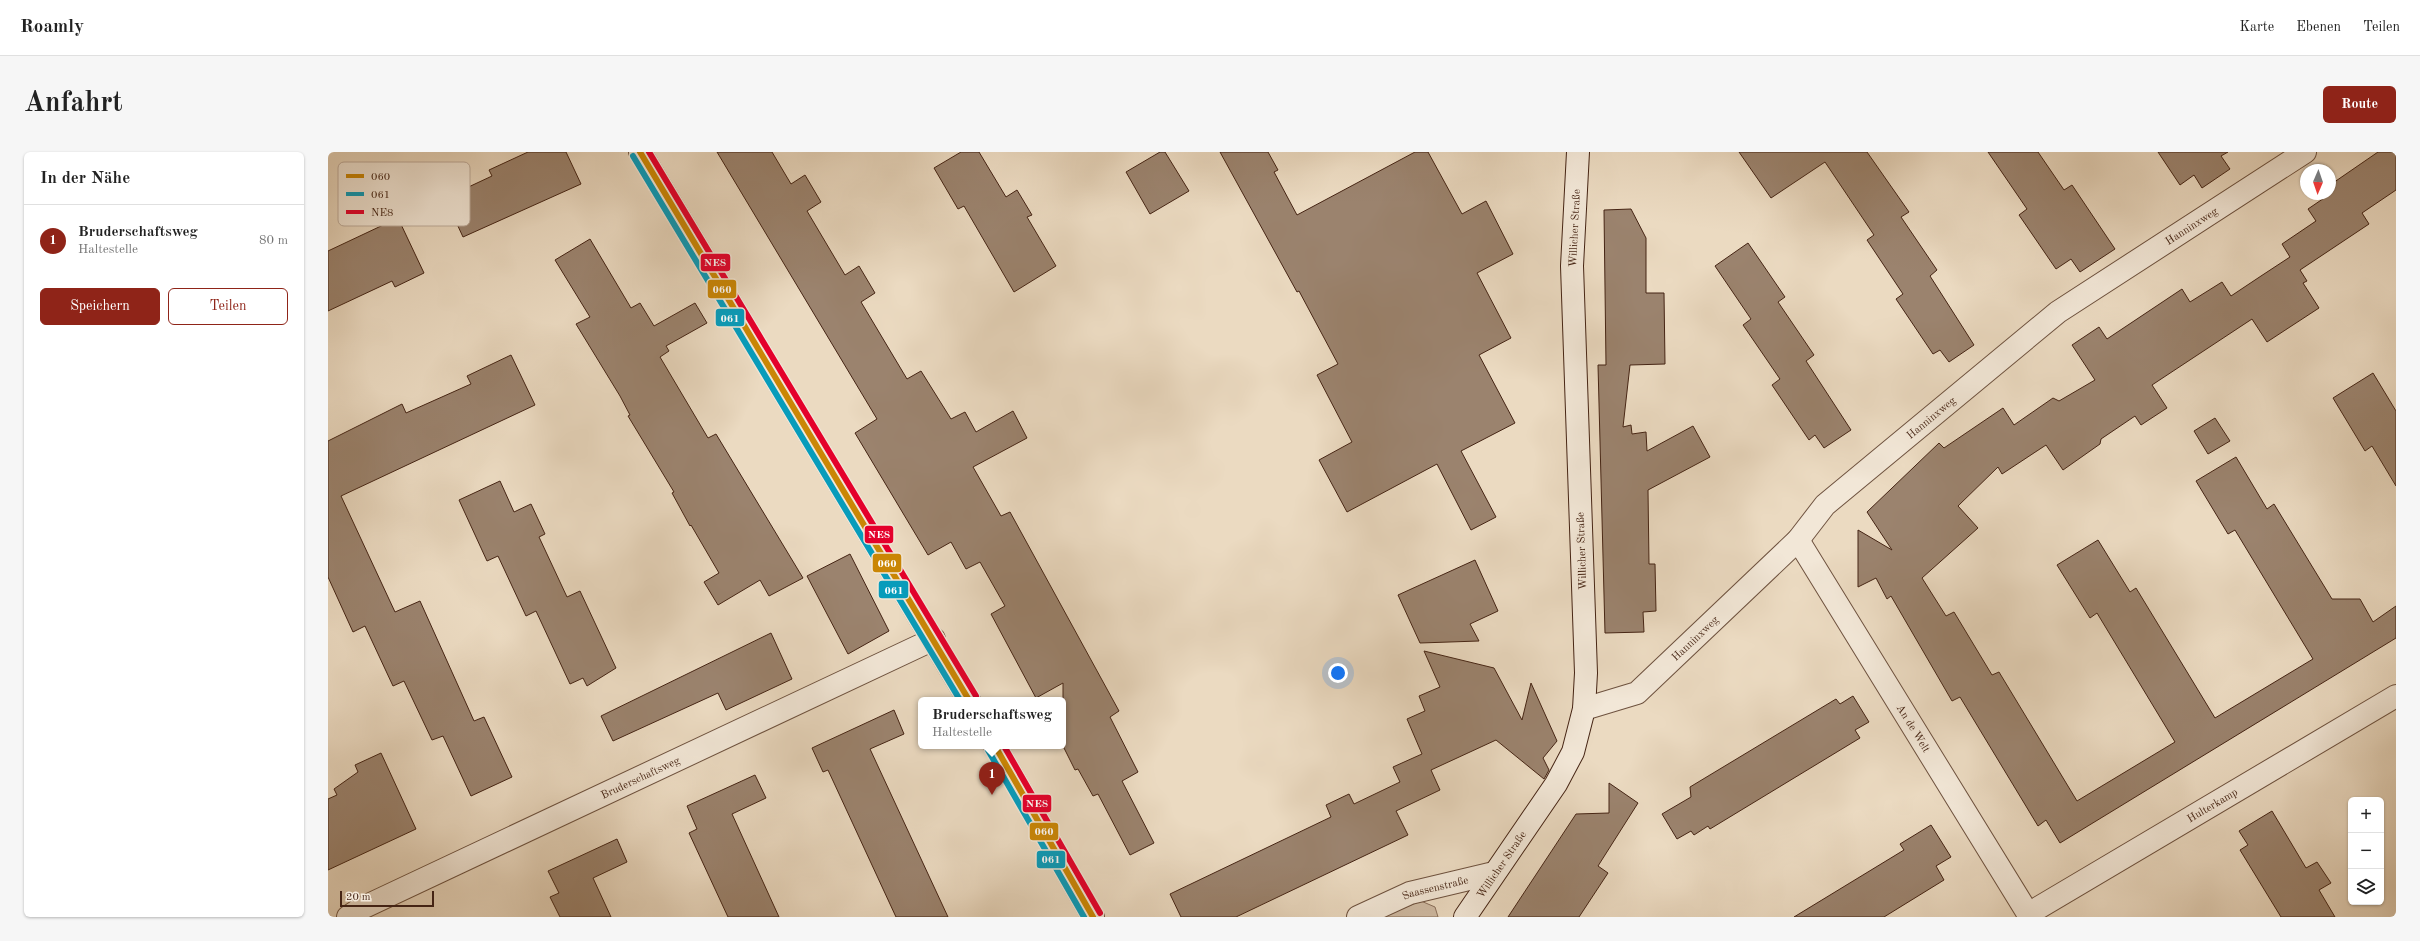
<!DOCTYPE html>
<html lang="de">
<meta charset="utf-8">
<style>
:root{--surface:#fff;--page:#f6f6f6;--text:#222;--muted:#767676;--line:#e0e0e0;--accent:#8f2418}
body{margin:0;font-family:"Old Standard TT",serif;background:var(--page);color:var(--text)}
.controls{position:absolute;right:12px;bottom:12px;display:grid;overflow:hidden;border-radius:6px;box-shadow:0 1px 3px #0004}
.controls button{width:36px;height:36px;display:grid;place-items:center;padding:0;border:0;border-bottom:1px solid var(--line);background:var(--surface);color:var(--text);font:20px sans-serif}
.compass{position:absolute;left:1972px;top:12px;width:36px;height:36px;border-radius:50%;background:var(--surface);box-shadow:0 1px 3px #0004;rotate:182deg}
.scale{position:absolute;left:12px;bottom:10px;width:94px;box-sizing:border-box;padding-left:4px;border:2px solid #452414;border-top:0;font-size:11px;line-height:14px;white-space:nowrap;color:#452414;-webkit-text-stroke:3px #f2e7d7;paint-order:stroke}
.you{position:absolute;left:1010px;top:521px;width:14px;height:14px;margin:-10px;border:3px solid #fff;border-radius:50%;background:#1a73e8;box-shadow:0 0 0 6px #1a73e833}
.badge{display:grid;place-items:center;width:26px;height:26px;border-radius:50%;background:var(--accent);color:#fff;font-size:13px;font-weight:700}
.pin{position:absolute;translate:-50% -33px;filter:drop-shadow(0 1px 2px #0008)}
.pin::after{content:'';position:absolute;top:21px;width:14px;height:12px;background:inherit;clip-path:polygon(0 0,100% 0,50% 100%)}
.popup{position:absolute;left:590px;top:545px;width:148px;height:52px;box-sizing:border-box;display:grid;place-content:center;border-radius:6px;background:var(--surface);filter:drop-shadow(0 1px 3px #0005);font-size:13px;white-space:nowrap;color:var(--muted)}
.popup b{font-size:15px;color:var(--text)}
.popup::after{content:'';position:absolute;left:50%;top:100%;margin-left:-8px;border:8px solid transparent;border-top-color:var(--surface)}
.list{margin:0;padding:0;list-style:none}
h2{display:flex;justify-content:space-between;align-items:center;height:52px;margin:0;padding:0 16px;font-size:17px}
h2 small{font-size:13px;font-weight:400;color:var(--muted)}
.list li{display:grid;grid-template-columns:26px 1fr auto;gap:12px;align-items:center;box-sizing:border-box;height:72px;padding:0 16px;border-top:1px solid var(--line)}
.list b{display:block;font-size:15px;white-space:nowrap}
.list p{margin:0;font-size:13px;white-space:nowrap;color:var(--muted)}
.list em{font-size:13px;font-style:normal;color:var(--muted)}
.actions{display:flex;gap:8px;padding:12px 16px}
.actions a{flex:1;padding:9px 0;border:1px solid var(--accent);border-radius:6px;text-align:center;font-size:14px;color:var(--accent)}
.actions .main{background:var(--accent);color:#fff}
.icon{flex:none;width:22px;height:22px;fill:none;stroke:currentColor;stroke-width:2;stroke-linecap:round;stroke-linejoin:round}
.map{position:relative;flex:none;width:2068px;height:765px;overflow:hidden;border-radius:6px}
header{display:flex;align-items:center;gap:24px;box-sizing:border-box;height:56px;padding:0 20px;background:var(--surface);border-bottom:1px solid var(--line)}
header strong{font-size:19px}
nav{display:flex;gap:22px;margin-inline-start:auto;font-size:14px}
.intro{display:flex;align-items:center;justify-content:space-between;box-sizing:border-box;height:96px;padding:0 24px}
h1{margin:0;font-size:28px}
.button{padding:10px 18px;border-radius:6px;background:var(--accent);color:#fff;font-size:14px;font-weight:700}
main{display:flex;gap:24px;padding:0 24px}
aside{flex:1;background:var(--surface);border-radius:6px;box-shadow:0 1px 3px #0004}
.map>svg:first-child{display:block}
.green{fill:#cfbba4;stroke:#8a705c}
.building{fill:#9b836e;stroke:#452414}
.lines{fill:none;stroke-linecap:round;stroke-linejoin:round}
.street-casing{stroke:#6e523f;stroke-width:24}
.secondary-casing{stroke:#452414;stroke-width:24}
.street{stroke:#f2e7d7;stroke-width:22}
.secondary{stroke:#f2e7d7;stroke-width:22}
.bus-1-casing{stroke:#f2e7d7;stroke-width:9}
.bus-2-casing{stroke:#f2e7d7;stroke-width:9}
.bus-3-casing{stroke:#f2e7d7;stroke-width:9}
.bus-1{stroke:#ca8605;stroke-width:6}
.bus-2{stroke:#079cbb;stroke-width:6}
.bus-3{stroke:#e4002b;stroke-width:6}
.labels{text-anchor:middle;stroke-width:3;stroke-linejoin:round;paint-order:stroke}
.street-label{font-size:11px;fill:#452414;stroke:#f2e7d7}
.key{fill:#f2e7d7;stroke:#beac9c;stroke-width:1}
.key-label{font-size:11px;fill:#452414}
.line-badge{stroke:#f2e7d7;stroke-width:1.5}
.badge-label{font-size:11px;text-anchor:middle;font-weight:bold;fill:#fff}
</style>
<header>
<strong>Roamly</strong>
<nav><a>Karte</a><a>Ebenen</a><a>Teilen</a></nav>
</header>
<div class="intro"><h1>Anfahrt</h1><a class="button">Route</a></div>
<main>
<aside>
<h2>In der Nähe<small></small></h2>
<ul class="list">
<li><span class="badge">1</span><div><b>Bruderschaftsweg</b><p>Haltestelle</p></div><em>80 m</em></li>
</ul>
<div class="actions"><a class="main">Speichern</a><a>Teilen</a></div>
</aside>
<div class="map">
<svg width="2068" height="765" viewBox="0 0 2068 765">
<rect width="100%" height="100%" fill="#ebdac1"/>
<filter id="stains"><feTurbulence type="fractalNoise" baseFrequency=".005" numOctaves="4"/><feColorMatrix values="0 0 0 0 .2 0 0 0 0 .09 0 0 0 0 .02 0 0 0 .5 -.17"/></filter>
<radialGradient id="worn" r=".72"><stop offset=".6" stop-color="#630" stop-opacity="0"/><stop offset="1" stop-color="#630" stop-opacity=".3"/></radialGradient>
<!-- green -->
<path class="green" d="M 1093,749 L 1107,755 L 1110,765 L 1053,765 Z"/>
<!-- building -->
<path class="building" d="M 200,0 L 238,0 L 253,32 L 135,85 L 117,46 L 164,24 L 161,18 Z
M 389,0 L 444,0 L 463,32 L 477,23 L 493,50 L 479,59 L 517,123 L 531,114 L 547,141 L 533,150 L 579,227 L 593,219 L 623,267 L 637,260 L 648,280 L 685,259 L 699,286 L 645,315 L 673,364 L 682,360 L 791,559 L 782,565 L 810,620 L 794,629 L 826,691 L 802,703 L 770,642 L 765,644 L 750,617 L 747,618 L 735,594 L 735,531 L 708,546 L 663,462 L 677,454 L 652,410 L 638,417 L 623,390 L 600,403 L 527,281 L 549,267 Z
M 633,0 L 651,0 L 678,45 L 689,38 L 704,63 L 699,65 L 728,114 L 686,140 L 636,54 L 630,57 L 606,16 Z
M 832,0 L 837,0 L 861,39 L 822,62 L 798,20 Z
M 892,0 L 940,0 L 950,18 L 946,20 L 969,63 L 1087,0 L 1100,0 L 1134,62 L 1158,49 L 1185,102 L 1149,121 L 1183,186 L 1151,203 L 1187,271 L 1133,299 L 1168,365 L 1143,378 L 1109,312 L 1019,360 L 991,308 L 1024,290 L 989,223 L 1010,212 L 971,139 L 969,140 Z
M 1411,0 L 1539,0 L 1581,60 L 1573,65 L 1609,118 L 1602,124 L 1646,193 L 1621,210 L 1612,198 L 1605,202 L 1568,147 L 1575,142 L 1539,88 L 1546,83 L 1497,10 L 1443,46 Z
M 1660,0 L 1710,0 L 1736,38 L 1744,33 L 1787,97 L 1752,120 L 1743,107 L 1728,117 L 1691,63 L 1699,57 Z
M 1830,0 L 1900,0 L 1893,4 L 1902,17 L 1874,36 L 1866,23 L 1852,33 Z
M 2050,0 L 2068,0 L 2068,38 L 2034,61 L 2041,72 L 1972,118 L 1979,129 L 1975,131 L 1991,156 L 1939,190 L 1924,167 L 1824,233 L 1839,256 L 1813,273 L 1807,264 L 1773,287 L 1772,292 L 1735,318 L 1718,293 L 1674,322 L 1670,315 L 1630,354 L 1650,376 L 1594,426 L 1618,464 L 1626,460 L 1664,523 L 1671,520 L 1749,649 L 1847,590 L 1769,461 L 1762,466 L 1729,413 L 1770,388 L 1802,440 L 1808,436 L 1887,566 L 1985,507 L 1907,378 L 1900,382 L 1868,329 L 1908,305 L 1939,357 L 1946,352 L 2004,447 L 2032,447 L 2045,470 L 2068,454 L 2068,486 L 1732,691 L 1718,668 L 1710,674 L 1632,545 L 1624,549 L 1563,444 L 1559,447 L 1548,426 L 1530,435 L 1530,378 L 1564,398 L 1539,360 L 1611,291 L 1616,296 L 1675,256 L 1686,273 L 1725,246 L 1731,249 L 1767,228 L 1744,193 L 1771,175 L 1779,187 L 1854,137 L 1862,150 L 1894,130 L 1903,144 L 1933,124 L 1962,105 L 1954,92 L 1988,69 L 1980,57 L 2002,42 L 2002,33 Z
M 1303,57 L 1318,86 L 1318,141 L 1336,141 L 1337,212 L 1302,213 L 1295,275 L 1303,273 L 1304,282 L 1318,280 L 1319,299 L 1365,274 L 1382,305 L 1320,338 L 1321,412 L 1327,412 L 1328,459 L 1315,460 L 1316,480 L 1277,481 L 1270,213 L 1278,213 L 1276,58 Z
M 70,66 L 96,121 L 67,135 L 64,129 L 0,159 L 0,99 Z
M 262,87 L 303,156 L 312,151 L 326,174 L 367,151 L 379,171 L 338,194 L 341,199 L 332,205 L 380,286 L 388,282 L 475,426 L 441,444 L 432,428 L 390,453 L 376,430 L 391,421 L 363,373 L 362,374 L 344,341 L 346,340 L 300,264 L 302,263 L 292,244 L 248,172 L 262,165 L 227,108 Z
M 1420,91 L 1457,145 L 1450,150 L 1486,203 L 1478,209 L 1523,278 L 1496,296 L 1487,283 L 1481,288 L 1444,233 L 1452,227 L 1415,173 L 1423,167 L 1387,114 Z
M 183,203 L 207,253 L 13,344 L 67,460 L 92,449 L 146,569 L 156,565 L 184,625 L 143,644 L 115,584 L 104,588 L 76,529 L 65,534 L 37,474 L 25,480 L 0,425 L 0,289 L 74,252 L 78,261 L 143,232 L 139,224 Z
M 2045,221 L 2068,259 L 2068,334 L 2044,294 L 2037,299 L 2005,246 Z
M 1887,266 L 1902,289 L 1880,302 L 1866,279 Z
M 172,329 L 186,360 L 203,352 L 217,382 L 211,385 L 239,445 L 252,439 L 288,516 L 259,534 L 255,526 L 242,532 L 208,459 L 198,464 L 170,404 L 159,409 L 131,348 Z
M 522,402 L 561,479 L 520,502 L 479,424 Z
M 1147,408 L 1170,459 L 1142,472 L 1151,489 L 1092,491 L 1070,443 Z
M 443,481 L 464,527 L 398,558 L 390,541 L 285,589 L 273,564 Z
M 1096,499 L 1166,516 L 1194,568 L 1203,531 L 1229,589 L 1215,606 L 1221,618 L 1216,627 L 1168,588 L 1103,618 L 1112,638 L 1068,659 L 1080,683 L 908,765 L 853,765 L 842,742 L 1003,665 L 998,653 L 1021,642 L 1026,652 L 1072,630 L 1065,615 L 1094,602 L 1079,567 L 1097,559 L 1091,544 L 1112,535 Z
M 1525,544 L 1541,570 L 1527,578 L 1532,586 L 1382,677 L 1380,674 L 1366,683 L 1363,679 L 1349,687 L 1334,662 L 1363,645 L 1362,635 L 1508,547 L 1512,552 Z
M 566,558 L 576,582 L 542,597 L 620,765 L 568,765 L 500,618 L 495,620 L 484,596 Z
M 53,601 L 88,677 L 0,718 L 0,647 L 9,643 L 6,637 L 30,620 L 27,613 Z
M 427,623 L 438,646 L 404,662 L 451,765 L 400,765 L 361,681 L 369,677 L 359,654 Z
M 1281,631 L 1310,651 L 1270,714 L 1280,721 L 1251,765 L 1180,765 L 1248,662 L 1281,661 Z
M 1944,659 L 1978,716 L 1989,710 L 2003,731 L 1991,738 L 2007,765 L 1953,765 L 1912,698 L 1920,693 L 1911,679 Z
M 1603,673 L 1623,705 L 1608,714 L 1616,728 L 1556,765 L 1466,765 L 1576,698 L 1572,692 Z
M 289,687 L 299,710 L 265,726 L 283,765 L 232,765 L 222,745 L 231,741 L 220,719 Z"/>
<g class="lines">
<defs>
<g id="street">
<path d="M 312,0 L 641,548"/>
<path id="s1" d="M 1470,388 L 1702,765"/>
<path id="s2" d="M 1256,557 L 1309,541 L 1470,388 L 1497,353 L 1730,160 L 1977,0"/>
<path d="M 667,594 L 765,765"/>
<path id="s3" d="M 1700,762 L 2068,544"/>
<path id="s4" d="M 20,765 L 32,757 L 606,487"/>
<path id="s5" d="M 1030,765 L 1082,741 L 1166,721"/>
</g>
<g id="secondary">
<path id="s6" d="M 1137,765 L 1228,632 L 1245,600 L 1256,557 L 1258,521 L 1244,114 L 1250,0"/>
</g>
</defs>
<!-- street casing -->
<use href="#street" class="street-casing"/>
<!-- secondary casing -->
<use href="#secondary" class="secondary-casing"/>
<!-- street -->
<use href="#street" class="street"/>
<!-- secondary -->
<use href="#secondary" class="secondary"/>
<defs>
<path id="bus-1" d="M 312,0 L 641,548
M 667,594 L 765,765"/>
<path id="bus-2" d="M 305,4 L 632,548
M 660,598 L 756,765"/>
<path id="bus-3" d="M 321,0 L 648,544
M 676,594 L 772,761"/>
</defs>
<!-- bus-1 casing -->
<use href="#bus-1" class="bus-1-casing"/>
<!-- bus-2 casing -->
<use href="#bus-2" class="bus-2-casing"/>
<!-- bus-3 casing -->
<use href="#bus-3" class="bus-3-casing"/>
<!-- bus-1 -->
<use href="#bus-1" class="bus-1"/>
<!-- bus-2 -->
<use href="#bus-2" class="bus-2"/>
<!-- bus-3 -->
<use href="#bus-3" class="bus-3"/>
</g>
<g class="labels">
<!-- street labels -->
<g class="street-label">
<text dy="4" stroke="none"><textPath href="#s2" startOffset="783">Hanninxweg</textPath></text>
<text dy="4" stroke="none"><textPath href="#s6" startOffset="723">Willicher Straße</textPath></text>
<text dy="4" stroke="none"><textPath href="#s2" startOffset="459">Hanninxweg</textPath></text>
<text transform="translate(1253 399) rotate(-92)" y="4">Willicher Straße</text>
<text dy="4" stroke="none"><textPath href="#s2" startOffset="135">Hanninxweg</textPath></text>
<text dy="4" stroke="none"><textPath href="#s1" startOffset="221">An de Welt</textPath></text>
<text dy="4" stroke="none"><textPath href="#s4" startOffset="324">Bruderschaftsweg</textPath></text>
<text dy="4" stroke="none"><textPath href="#s3" startOffset="214">Hulterkamp</textPath></text>
<text dy="4" stroke="none"><textPath href="#s6" startOffset="64">Willicher Straße</textPath></text>
<text dy="4" stroke="none"><textPath href="#s5" startOffset="83">Saassenstraße</textPath></text>
</g>
</g>
<!-- legend -->
<rect x="10" y="10" width="132" height="64" rx="6" class="key"/>
<rect x="18" y="22" width="18" height="4" fill="#ca8605"/>
<rect x="18" y="40" width="18" height="4" fill="#079cbb"/>
<rect x="18" y="58" width="18" height="4" fill="#e4002b"/>
<g class="key-label">
<text x="43" y="28">060</text>
<text x="43" y="46">061</text>
<text x="43" y="64">NE8</text>
</g>
<g class="line-badge">
<rect x="372" y="101" width="31" height="19" rx="4" fill="#e4002b"/>
<rect x="379" y="127" width="30" height="20" rx="4" fill="#ca8605"/>
<rect x="387" y="156" width="30" height="19" rx="4" fill="#079cbb"/>
<rect x="536" y="373" width="30" height="19" rx="4" fill="#e4002b"/>
<rect x="544" y="401" width="30" height="20" rx="4" fill="#ca8605"/>
<rect x="550" y="428" width="31" height="19" rx="4" fill="#079cbb"/>
<rect x="694" y="642" width="30" height="19" rx="4" fill="#e4002b"/>
<rect x="701" y="670" width="30" height="19" rx="4" fill="#ca8605"/>
<rect x="708" y="698" width="30" height="19" rx="4" fill="#079cbb"/>
</g>
<g class="badge-label">
<text x="387" y="114">NE8</text>
<text x="394" y="141">060</text>
<text x="402" y="170">061</text>
<text x="551" y="386">NE8</text>
<text x="559" y="415">060</text>
<text x="566" y="442">061</text>
<text x="709" y="655">NE8</text>
<text x="716" y="683">060</text>
<text x="723" y="711">061</text>
</g>
<rect width="100%" height="100%" filter="url(#stains)"/>
<rect width="100%" height="100%" fill="url(#worn)"/>
</svg>
<div class="controls">
<button>+</button>
<button>−</button>
<button><svg class="icon" aria-label="layers" viewBox="0 0 24 24"><path d="M12 4l9 5-9 5-9-5zM3 14l9 5 9-5"/></svg></button>
</div>
<svg class="compass" viewBox="-18 -18 36 36"><path d="M0-13l5 13h-10z" fill="#e53935"/><path d="M0 13l5-13h-10z" fill="#767676"/></svg>
<div class="scale">20 m</div>
<div class="you"></div>
<div class="pin badge" style="left:664px;top:643px">1</div>
<div class="popup"><b>Bruderschaftsweg</b>Haltestelle</div>
</div>
</main>
